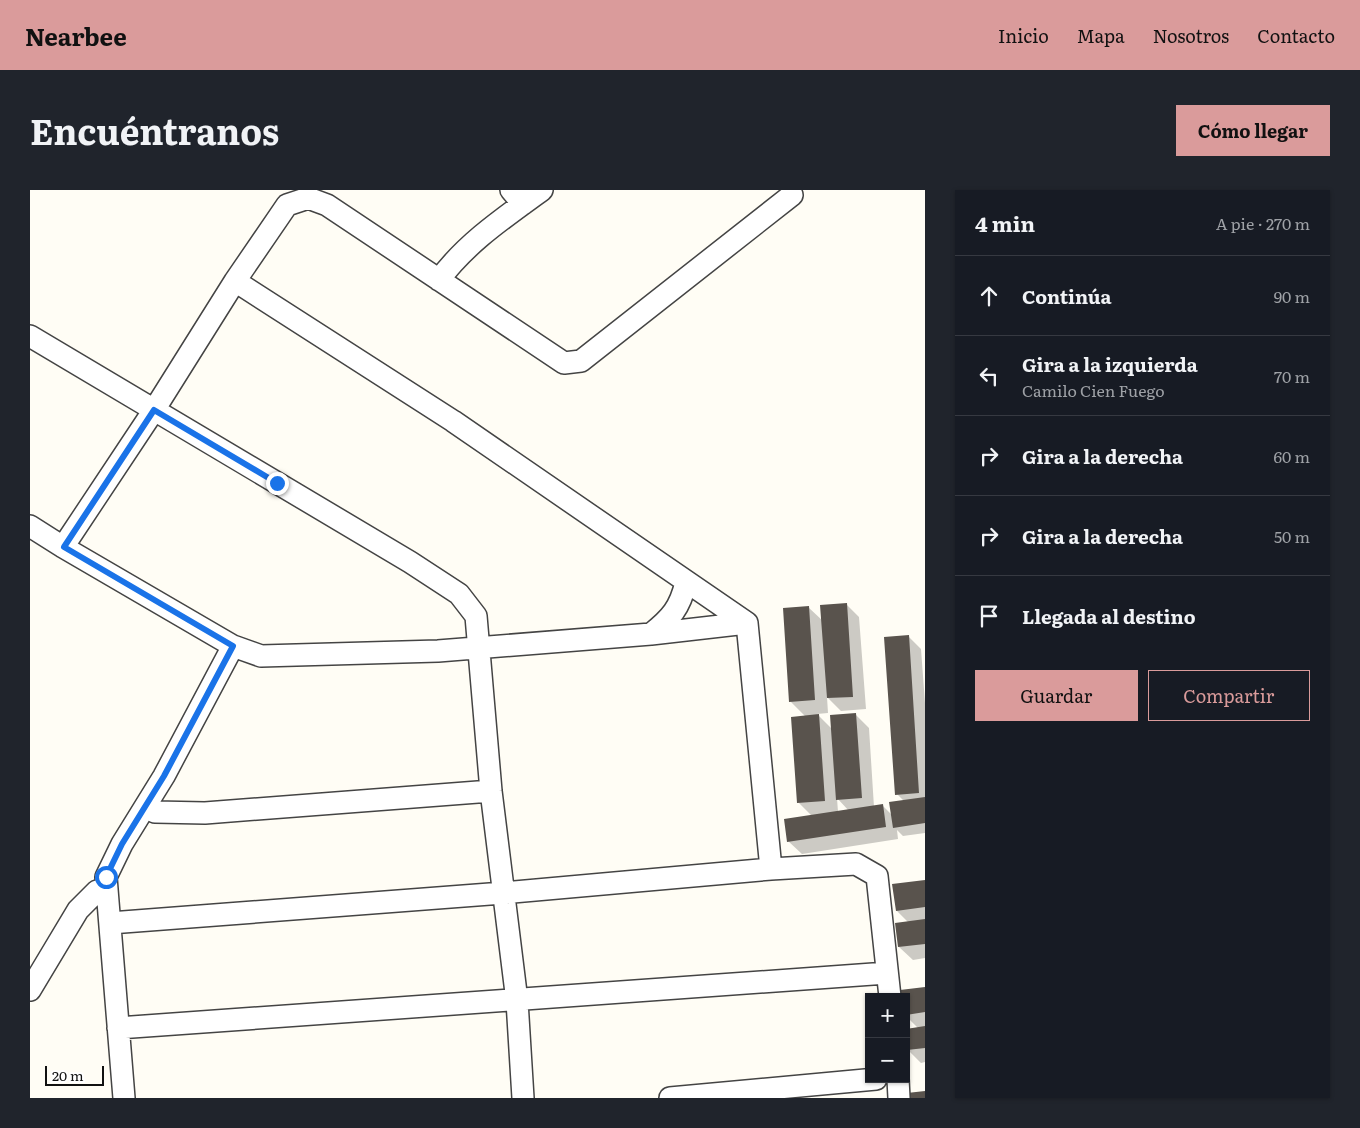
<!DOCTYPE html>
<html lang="es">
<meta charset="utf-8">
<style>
:root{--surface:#171b24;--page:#20242c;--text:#f1f3f6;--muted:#9ea1a6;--line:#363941;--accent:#da9b9b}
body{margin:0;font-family:Literata,serif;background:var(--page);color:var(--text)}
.controls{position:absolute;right:15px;bottom:15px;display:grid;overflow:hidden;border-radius:0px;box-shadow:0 1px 4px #0004}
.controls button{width:45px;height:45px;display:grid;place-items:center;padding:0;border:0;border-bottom:1px solid var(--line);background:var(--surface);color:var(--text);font:25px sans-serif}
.scale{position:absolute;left:15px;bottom:12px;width:59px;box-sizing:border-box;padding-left:5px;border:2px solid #111;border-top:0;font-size:14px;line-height:18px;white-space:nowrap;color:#111;-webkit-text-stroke:4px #fff;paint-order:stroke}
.stop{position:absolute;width:15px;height:15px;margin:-11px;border:4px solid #1a73e8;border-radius:50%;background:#fff}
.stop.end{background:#1a73e8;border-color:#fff;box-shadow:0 1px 5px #0008}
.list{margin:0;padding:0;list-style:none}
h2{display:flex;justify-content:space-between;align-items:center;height:65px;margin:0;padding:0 20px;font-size:21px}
h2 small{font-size:16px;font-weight:400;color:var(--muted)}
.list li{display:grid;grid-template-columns:32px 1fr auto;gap:15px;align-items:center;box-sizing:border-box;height:80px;padding:0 20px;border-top:1px solid var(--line)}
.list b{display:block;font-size:19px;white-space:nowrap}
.list p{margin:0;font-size:16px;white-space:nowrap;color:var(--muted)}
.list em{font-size:16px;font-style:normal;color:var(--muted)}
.actions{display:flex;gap:10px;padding:15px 20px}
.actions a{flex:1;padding:11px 0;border:1px solid var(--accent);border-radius:0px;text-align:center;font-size:18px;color:var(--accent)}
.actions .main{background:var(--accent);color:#111}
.icon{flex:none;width:28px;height:28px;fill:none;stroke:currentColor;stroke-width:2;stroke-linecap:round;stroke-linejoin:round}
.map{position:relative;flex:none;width:895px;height:908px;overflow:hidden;border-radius:0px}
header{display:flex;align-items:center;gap:30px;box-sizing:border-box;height:70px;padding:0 25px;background:var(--accent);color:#111}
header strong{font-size:24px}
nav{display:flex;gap:28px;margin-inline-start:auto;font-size:18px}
.intro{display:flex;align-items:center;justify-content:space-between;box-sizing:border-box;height:120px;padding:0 30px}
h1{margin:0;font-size:35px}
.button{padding:12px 22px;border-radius:0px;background:var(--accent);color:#111;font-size:18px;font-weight:700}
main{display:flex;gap:30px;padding:0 30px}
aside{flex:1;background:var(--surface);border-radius:0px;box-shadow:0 1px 4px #0004}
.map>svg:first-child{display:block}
.shadow{fill:#0003;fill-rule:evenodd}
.building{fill:#59534d}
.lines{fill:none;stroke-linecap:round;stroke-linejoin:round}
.minor-casing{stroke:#444;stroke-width:24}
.minor{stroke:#fff;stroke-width:21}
.route{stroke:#1a73e8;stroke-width:6}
</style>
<header>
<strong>Nearbee</strong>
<nav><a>Inicio</a><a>Mapa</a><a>Nosotros</a><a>Contacto</a></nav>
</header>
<div class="intro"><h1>Encuéntranos</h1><a class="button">Cómo llegar</a></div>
<main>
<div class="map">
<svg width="895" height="908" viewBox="0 0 895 908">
<rect width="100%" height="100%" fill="#fffdf5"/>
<!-- shadow -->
<path class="shadow" d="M 816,414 L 829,427 L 836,519 L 811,521 L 797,507 L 798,523 L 787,524 L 803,540 L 826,525 L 839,538 L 844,617 L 852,615 L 863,626 L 874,611 L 867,604 L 878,446 L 891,459 L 895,513 L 895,643 L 873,646 L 867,640 L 868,649 L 772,664 L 758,651 L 782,626 L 768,612 L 776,527 L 761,512 L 778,417 L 793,431 ZM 807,608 L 819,621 L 808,622 Z
M 895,691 L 895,768 L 883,770 L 869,757 L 867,734 L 878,732 L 867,721 Z
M 895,798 L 895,872 L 891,873 L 878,860 L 876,840 L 888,838 L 876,826 L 876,807 Z"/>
<!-- building -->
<path class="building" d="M 817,413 L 823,507 L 797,508 L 790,415 Z
M 779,416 L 785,510 L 759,512 L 753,418 Z
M 879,445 L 889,603 L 865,605 L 854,447 Z
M 826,523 L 832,608 L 806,610 L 800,525 Z
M 789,524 L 795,611 L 767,613 L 761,527 Z
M 895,607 L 895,633 L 863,638 L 859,612 Z
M 853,614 L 856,637 L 757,652 L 754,629 Z
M 895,690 L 895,717 L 866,721 L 862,694 Z
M 895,729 L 895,754 L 868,757 L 865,733 Z
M 895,797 L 895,822 L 876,825 L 876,807 L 871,807 L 870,800 Z
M 895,836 L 895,858 L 877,860 L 876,839 Z
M 895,901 L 895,908 L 878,908 L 877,903 Z"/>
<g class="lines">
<defs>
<path id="minor" d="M 481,0 L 493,14
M 409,90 C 436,53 475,27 512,0
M 205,91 L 423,231 L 717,433
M 0,146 L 380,372 L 429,404 L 446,426 L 461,601 L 487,811 L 493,908
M 0,336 L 33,357 L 203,456 L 231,466 L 408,461 L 621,444 L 717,433
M 33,357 L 124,220 L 205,91 L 257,15 L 278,8 L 297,15 L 534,173 L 551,171 L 762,5
M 717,433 L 741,679
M 621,444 C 641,428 650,418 656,392
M 115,617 L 125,622 L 175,623 L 461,601
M 80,733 L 473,703 L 741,679 L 826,674 L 847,686 L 860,807
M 0,800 L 48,720 L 67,701 L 77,699
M 88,838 L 857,783
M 868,889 L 869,908
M 94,908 L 76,687 L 92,654 L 134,586 L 203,456
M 640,908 L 846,889"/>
</defs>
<!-- minor casing -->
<use href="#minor" class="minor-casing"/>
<!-- minor -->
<use href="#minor" class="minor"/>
</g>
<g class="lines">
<!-- route -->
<path class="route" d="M 76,687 L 92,654 L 134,586 L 203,456 L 34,357 L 124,220 L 247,293"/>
</g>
</svg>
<div class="controls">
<button>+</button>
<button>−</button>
</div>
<div class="scale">20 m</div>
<div class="stop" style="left:76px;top:687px"></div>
<div class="stop end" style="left:247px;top:293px"></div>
</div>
<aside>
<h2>4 min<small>A pie · 270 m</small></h2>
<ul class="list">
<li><svg class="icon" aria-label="ahead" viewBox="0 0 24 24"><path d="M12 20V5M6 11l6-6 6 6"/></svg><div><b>Continúa</b></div><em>90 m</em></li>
<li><svg class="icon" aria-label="left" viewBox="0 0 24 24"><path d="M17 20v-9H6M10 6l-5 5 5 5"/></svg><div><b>Gira a la izquierda</b><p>Camilo Cien Fuego</p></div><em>70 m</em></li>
<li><svg class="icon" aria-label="right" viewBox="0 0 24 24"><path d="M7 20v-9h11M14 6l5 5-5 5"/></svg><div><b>Gira a la derecha</b></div><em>60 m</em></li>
<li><svg class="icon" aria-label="right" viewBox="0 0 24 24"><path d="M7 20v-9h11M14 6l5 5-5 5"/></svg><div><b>Gira a la derecha</b></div><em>50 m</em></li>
<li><svg class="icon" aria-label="arrive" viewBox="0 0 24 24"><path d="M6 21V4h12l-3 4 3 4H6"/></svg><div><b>Llegada al destino</b></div></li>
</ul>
<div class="actions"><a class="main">Guardar</a><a>Compartir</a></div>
</aside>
</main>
